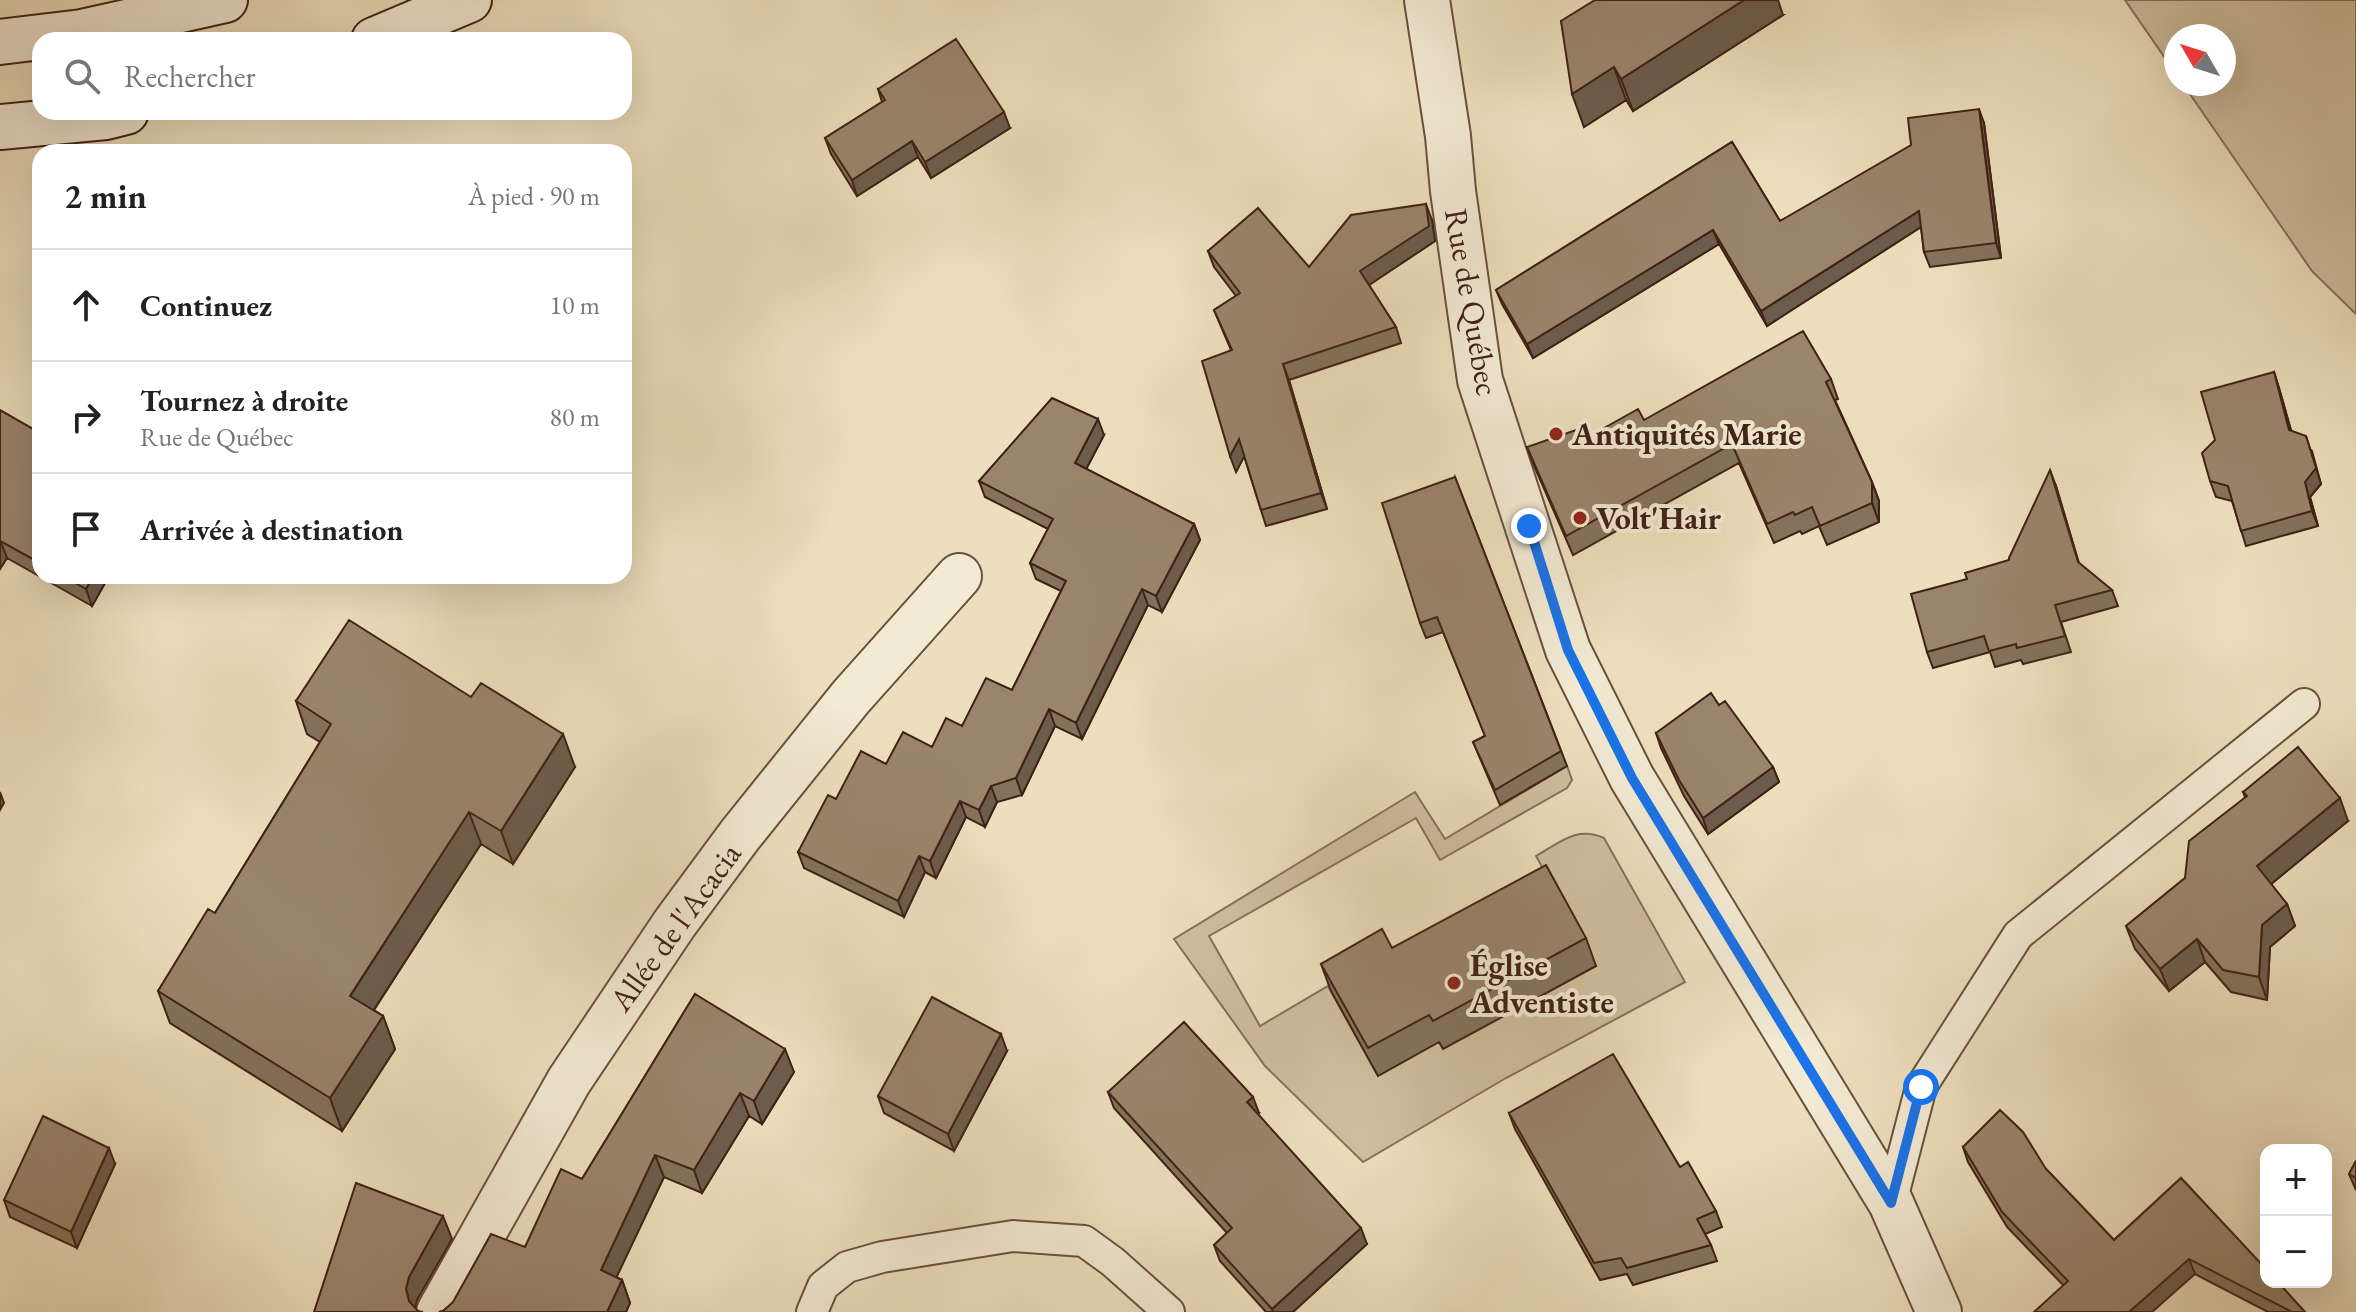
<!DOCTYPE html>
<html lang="fr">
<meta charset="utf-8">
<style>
:root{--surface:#fff;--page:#f6f6f6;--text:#222;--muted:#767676;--line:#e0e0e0}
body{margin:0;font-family:"EB Garamond",serif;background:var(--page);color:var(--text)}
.controls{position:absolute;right:24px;bottom:24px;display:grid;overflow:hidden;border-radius:16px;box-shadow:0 8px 32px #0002}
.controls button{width:72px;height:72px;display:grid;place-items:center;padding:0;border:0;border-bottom:2px solid var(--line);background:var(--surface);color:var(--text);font:40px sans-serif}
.compass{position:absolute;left:2164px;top:24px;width:72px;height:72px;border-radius:50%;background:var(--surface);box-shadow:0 8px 32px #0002;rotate:309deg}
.stop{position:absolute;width:24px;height:24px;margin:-18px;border:6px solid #1a73e8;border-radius:50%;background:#fff}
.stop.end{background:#1a73e8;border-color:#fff;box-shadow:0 2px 8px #0008}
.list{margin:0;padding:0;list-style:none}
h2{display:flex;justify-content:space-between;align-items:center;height:104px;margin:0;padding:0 32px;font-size:34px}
h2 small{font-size:26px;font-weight:400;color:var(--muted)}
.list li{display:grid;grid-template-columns:52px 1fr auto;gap:24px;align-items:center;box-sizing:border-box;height:112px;padding:0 32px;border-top:2px solid var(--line)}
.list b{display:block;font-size:30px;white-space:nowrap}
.list p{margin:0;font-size:26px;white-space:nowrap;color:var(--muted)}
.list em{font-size:26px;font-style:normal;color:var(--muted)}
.icon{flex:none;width:44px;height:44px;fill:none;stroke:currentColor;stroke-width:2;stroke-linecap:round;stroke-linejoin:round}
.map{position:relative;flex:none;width:2356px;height:1312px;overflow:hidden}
.search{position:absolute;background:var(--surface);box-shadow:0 8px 32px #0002;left:32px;top:32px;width:600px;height:88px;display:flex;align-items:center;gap:20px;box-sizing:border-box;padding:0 28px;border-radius:24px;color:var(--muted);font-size:30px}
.panel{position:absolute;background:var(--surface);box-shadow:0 8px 32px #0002;left:32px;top:144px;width:600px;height:440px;border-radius:24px}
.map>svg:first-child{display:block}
.green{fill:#d0bfa0;stroke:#88705a;stroke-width:2}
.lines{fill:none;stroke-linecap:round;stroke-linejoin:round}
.service-casing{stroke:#6b503f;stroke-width:34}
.minor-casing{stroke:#6b503f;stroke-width:48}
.secondary-casing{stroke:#402115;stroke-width:48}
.service{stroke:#f3ead4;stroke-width:30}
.minor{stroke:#f3ead4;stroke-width:44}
.secondary{stroke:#f3ead4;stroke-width:44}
.wall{fill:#84725d;stroke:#402115;stroke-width:2}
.shaded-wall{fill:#6c5c4c;stroke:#402115;stroke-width:2}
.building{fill:#9a846c;stroke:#402115;stroke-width:2}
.route{stroke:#1a73e8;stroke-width:10}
.poi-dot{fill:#8f2418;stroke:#f3ead4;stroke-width:3}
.labels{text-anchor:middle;stroke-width:8;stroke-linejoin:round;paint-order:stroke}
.street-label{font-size:32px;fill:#402115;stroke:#f3ead4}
.poi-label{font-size:32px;font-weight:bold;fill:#402115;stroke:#f3ead4;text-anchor:start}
</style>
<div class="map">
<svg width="2356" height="1312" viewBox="0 0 2356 1312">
<rect width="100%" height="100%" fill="#eddfbd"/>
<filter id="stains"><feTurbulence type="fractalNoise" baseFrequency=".0025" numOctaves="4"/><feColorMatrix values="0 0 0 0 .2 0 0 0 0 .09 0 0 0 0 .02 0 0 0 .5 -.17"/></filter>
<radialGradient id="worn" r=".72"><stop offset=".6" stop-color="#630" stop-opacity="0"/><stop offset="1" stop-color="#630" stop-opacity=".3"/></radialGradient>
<!-- green -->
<path class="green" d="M 2125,0 L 2356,0 L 2356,314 L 2312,271 L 2183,84 L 2224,84 L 2224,36 L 2176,36 L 2176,74 Z
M 1567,766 L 1572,780 L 1567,788 L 1440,860 L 1416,818 L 1209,936 L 1260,1026 L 1328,986 L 1378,1076 L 1439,1042 L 1443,1049 L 1596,966 L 1536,856 C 1561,842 1576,826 1604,838 L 1685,982 L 1506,1078 L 1363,1162 L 1265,1066 L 1174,939 L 1415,792 L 1445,839 Z"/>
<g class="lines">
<defs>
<path id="service" d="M 1891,1203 L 1921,1087 L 2018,935 L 2304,704
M 812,1312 L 823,1286 L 847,1267 L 882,1257 L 1013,1236 L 1084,1241 L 1113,1262 L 1169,1312"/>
<path id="minor" d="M 1427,0 L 1448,136 L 1453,191 L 1480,380 L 1568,650 L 1632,778 L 1891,1203 L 1939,1312
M 439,1312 L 569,1081 L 675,923 L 740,835 L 851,697 L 959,576"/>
<path id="secondary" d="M 374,40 L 469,0
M 0,42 L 82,32 L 225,0
M 0,127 L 106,117 L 126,112"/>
</defs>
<!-- service casing -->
<use href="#service" class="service-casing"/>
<!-- minor casing -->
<use href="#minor" class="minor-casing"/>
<!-- secondary casing -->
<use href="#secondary" class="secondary-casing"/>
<!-- service -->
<use href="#service" class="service"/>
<!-- minor -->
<use href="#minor" class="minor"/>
<!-- secondary -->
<use href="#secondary" class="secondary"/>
</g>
<!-- wall -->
<path class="wall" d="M 1783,15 L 1633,111 L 1626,100 L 1584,127 L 1561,21 Z
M 878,89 L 1010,128 L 931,178 L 918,157 L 857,196 L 831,154 L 825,138 L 882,102 Z
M 1984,123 L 2001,258 L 1930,267 L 1924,252 L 1921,227 L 1767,326 L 1719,244 L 1533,358 L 1502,304 L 1496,290 L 1732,142 L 1780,221 Z
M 1432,220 L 1435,241 L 1369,285 L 1396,327 L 1401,343 L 1289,380 L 1327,509 L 1266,526 L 1244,456 L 1236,472 L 1231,350 L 1214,310 L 1236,296 L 1214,267 L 1208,251 L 1309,267 Z
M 2274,372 L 2279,388 L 2291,430 L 2312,451 L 2321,484 L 2310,497 L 2318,526 L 2246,546 L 2232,501 L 2216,497 L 2210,481 L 2215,440 Z
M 1831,379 L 1838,399 L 1835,400 L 1872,482 L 1879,501 L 1879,522 L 1827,545 L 1819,526 L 1802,534 L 1800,531 L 1774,543 L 1739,463 L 1573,555 L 1534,466 L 1527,447 L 1580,441 L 1644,420 Z
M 0,410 L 40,433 L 40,576 L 109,576 L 92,606 L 7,558 L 0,569 Z
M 1104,435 L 1086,469 L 1194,524 L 1200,540 L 1162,612 L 1148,605 L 1082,739 L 1055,726 L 1022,795 L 997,802 L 985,827 L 966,817 L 936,878 L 925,872 L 904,917 L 804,868 L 798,852 L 836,799 L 886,764 L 932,747 L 1012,690 L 1061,591 L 1036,579 L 1030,563 L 1048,529 L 985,497 L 979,481 Z
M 1455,477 L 1567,766 L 1500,805 L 1473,742 L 1485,736 L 1443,632 L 1426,638 L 1420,623 Z
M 2056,486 L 2079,563 L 2112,590 L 2118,606 L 2061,622 L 2071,652 L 2023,664 L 2021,660 L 1995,667 L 1990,652 L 1933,668 L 1927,652 L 1967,579 L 2009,560 Z
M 296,701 L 575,767 L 513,864 L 481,844 L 374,1010 L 383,1016 L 395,1049 L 342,1131 L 170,1023 L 158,991 L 215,913 L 320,742 L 307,734 Z
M 1656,733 L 1773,767 L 1779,782 L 1708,834 L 1684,796 L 1661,748 Z
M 2243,792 L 2348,821 L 2271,884 L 2287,904 L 2295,926 L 2270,947 L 2267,1000 L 2231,992 L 2205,962 L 2169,991 L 2135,949 L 2126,926 L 2185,878 L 2245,797 Z
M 1586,938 L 1596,966 L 1443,1049 L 1439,1042 L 1378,1076 L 1331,991 L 1321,964 L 1392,948 Z
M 695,994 L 794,1072 L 762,1124 L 749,1116 L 702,1193 L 664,1177 L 616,1277 L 622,1280 L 630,1303 L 626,1312 L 439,1312 L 443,1311 L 525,1247 L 582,1179 Z
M 1007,1051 L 954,1151 L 884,1113 L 878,1096 Z
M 1108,1092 L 1259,1113 L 1258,1114 L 1367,1244 L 1293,1312 L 1266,1312 L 1220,1261 L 1214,1245 L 1227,1233 L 1114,1108 Z
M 1509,1113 L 1680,1167 L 1716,1211 L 1722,1227 L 1705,1234 L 1711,1245 L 1717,1261 L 1633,1285 L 1627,1274 L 1600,1280 L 1515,1129 Z
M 1963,1147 L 2046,1169 L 2114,1240 L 2181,1178 L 2305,1312 L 2268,1312 L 2195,1274 L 2063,1285 L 2007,1227 L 1968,1162 Z
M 2356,1161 L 2356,1190 L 2349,1174 Z
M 115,1164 L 77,1248 L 10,1217 L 4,1200 Z"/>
<!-- shaded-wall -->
<path class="shaded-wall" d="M 1744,0 L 1778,0 L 1783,15 L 1633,111 L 1621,79 Z
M 1614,67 L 1626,100 L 1584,127 L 1572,94 Z
M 1979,109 L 1984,123 L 2001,258 L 1996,243 Z
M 1004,112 L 1010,128 L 931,178 L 925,162 Z
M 912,141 L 918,157 L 857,196 L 852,180 Z
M 1426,204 L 1432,220 L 1435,241 L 1366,287 L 1360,271 Z
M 1919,211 L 1924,225 L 1767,326 L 1761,311 Z
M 1713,230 L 1719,244 L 1533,358 L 1527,344 Z
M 1283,364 L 1289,380 L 1327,509 L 1321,493 Z
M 2274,372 L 2279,388 L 2295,445 L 2289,430 Z
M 1098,419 L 1104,435 L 1081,479 L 1075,463 Z
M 2306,436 L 2321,484 L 2310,497 L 2318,526 L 2312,511 L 2305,482 Z
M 1239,439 L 1245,455 L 1236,472 L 1230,456 Z
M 2050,470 L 2056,486 L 2083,578 L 2078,562 Z
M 1872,482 L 1879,501 L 1879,522 L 1872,503 Z
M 1194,524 L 1200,540 L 1162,612 L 1156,596 Z
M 0,540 L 7,558 L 0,569 Z
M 93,576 L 109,576 L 92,606 L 86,589 Z
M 1142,589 L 1148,605 L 1082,739 L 1076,723 Z
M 1049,709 L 1055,726 L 1022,795 L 1016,778 Z
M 563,734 L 575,767 L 513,864 L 501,831 Z
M 1773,767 L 1779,782 L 1708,834 L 1703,818 Z
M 991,786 L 997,802 L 985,827 L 979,810 Z
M 0,792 L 4,803 L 0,810 Z
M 2340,798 L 2348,821 L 2265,889 L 2257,866 Z
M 960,801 L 966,817 L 936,878 L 930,861 Z
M 469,812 L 481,844 L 362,1028 L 350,996 Z
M 919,856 L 925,872 L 904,917 L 898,901 Z
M 2287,904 L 2295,926 L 2270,947 L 2267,1000 L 2259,977 L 2262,925 Z
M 2197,939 L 2205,962 L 2169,991 L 2160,969 Z
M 383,1016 L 395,1049 L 342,1131 L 330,1098 Z
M 1001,1034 L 1007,1051 L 954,1151 L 948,1134 Z
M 785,1049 L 794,1072 L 762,1124 L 754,1101 Z
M 740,1093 L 749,1116 L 702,1193 L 694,1170 Z
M 1253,1097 L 1259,1113 L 1253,1118 L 1247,1102 Z
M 109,1148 L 115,1164 L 77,1248 L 71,1232 Z
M 655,1155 L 664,1177 L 609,1293 L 601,1270 Z
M 443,1216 L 452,1239 L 417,1300 L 414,1312 L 409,1301 L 406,1289 L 409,1277 Z
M 1361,1228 L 1367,1244 L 1293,1312 L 1273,1312 L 1272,1309 Z
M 2189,1259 L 2195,1274 L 2152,1312 L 2129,1312 Z
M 622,1280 L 630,1303 L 626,1312 L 607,1312 Z"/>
<!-- building -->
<path class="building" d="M 1595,0 L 1744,0 L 1621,79 L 1614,67 L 1572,94 L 1561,21 Z
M 956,39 L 1004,112 L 925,162 L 912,141 L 852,180 L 825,138 L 885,100 L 878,89 Z
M 1979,109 L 1996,243 L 1924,252 L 1919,211 L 1761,311 L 1713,230 L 1527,344 L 1496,290 L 1732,142 L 1780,221 L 1911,145 L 1908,118 Z
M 1426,204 L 1429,226 L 1360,271 L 1396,327 L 1283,364 L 1321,493 L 1261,510 L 1239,439 L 1230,456 L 1202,361 L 1232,350 L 1214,310 L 1240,293 L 1208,251 L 1258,208 L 1309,267 L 1351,215 Z
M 1803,331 L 1831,379 L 1826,382 L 1872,482 L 1872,503 L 1820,526 L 1812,507 L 1795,515 L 1793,512 L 1767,524 L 1732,444 L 1566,536 L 1527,447 L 1576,430 L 1579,442 L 1638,409 L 1644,420 Z
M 2274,372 L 2289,430 L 2306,436 L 2316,468 L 2305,482 L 2312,511 L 2241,531 L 2228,486 L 2210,481 L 2202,453 L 2215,440 L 2201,392 Z
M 1052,398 L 1098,419 L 1075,463 L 1194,524 L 1156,596 L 1142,589 L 1076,723 L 1049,709 L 1016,778 L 991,786 L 979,810 L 960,801 L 930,861 L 919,856 L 898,901 L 798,852 L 828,795 L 836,799 L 861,751 L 886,764 L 903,732 L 932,747 L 946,718 L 962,726 L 986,678 L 1012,690 L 1066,581 L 1030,563 L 1053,519 L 979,481 Z
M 0,410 L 40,433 L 40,563 L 0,541 Z
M 2050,470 L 2078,562 L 2112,590 L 2055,605 L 2065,636 L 2017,648 L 2016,644 L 1989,651 L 1984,636 L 1927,652 L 1911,594 L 1967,579 L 1965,573 L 2009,560 L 2009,558 Z
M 1455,477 L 1561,751 L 1495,790 L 1473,742 L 1485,736 L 1437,617 L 1420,623 L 1382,503 Z
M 63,576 L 93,576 L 86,589 Z
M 349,620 L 471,697 L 481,683 L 563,734 L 501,831 L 469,812 L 350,996 L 383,1016 L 330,1098 L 158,991 L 208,909 L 215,913 L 331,724 L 296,701 Z
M 1711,693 L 1719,705 L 1725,701 L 1773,767 L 1703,818 L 1679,780 L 1656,733 Z
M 2298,747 L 2340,798 L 2257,866 L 2287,904 L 2262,925 L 2259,977 L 2223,970 L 2197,939 L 2160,969 L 2126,926 L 2185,878 L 2189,841 L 2247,796 L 2243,792 Z
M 1546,865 L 1586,938 L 1433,1021 L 1429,1015 L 1368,1048 L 1321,964 L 1382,929 L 1392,948 Z
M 695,994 L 785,1049 L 754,1101 L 740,1093 L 694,1170 L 655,1155 L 601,1270 L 622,1280 L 607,1312 L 439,1312 L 443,1311 L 453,1302 L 491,1234 L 525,1247 L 561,1169 L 582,1179 Z
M 932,997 L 1001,1034 L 948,1134 L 878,1096 Z
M 1184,1022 L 1253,1097 L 1247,1102 L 1361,1228 L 1272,1309 L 1214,1245 L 1232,1228 L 1108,1092 Z
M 1613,1054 L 1680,1167 L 1688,1162 L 1716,1211 L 1697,1219 L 1711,1245 L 1627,1268 L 1621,1258 L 1594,1263 L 1509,1113 Z
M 2000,1110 L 2023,1132 L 2046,1169 L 2114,1240 L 2181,1178 L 2266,1269 L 2266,1282 L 2278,1282 L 2304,1311 L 2303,1312 L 2292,1312 L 2189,1259 L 2129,1312 L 2034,1312 L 2068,1281 L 2002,1212 L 1963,1147 Z
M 43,1116 L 109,1148 L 71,1232 L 4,1200 Z
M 2356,1161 L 2356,1178 L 2349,1174 Z
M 356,1183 L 443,1216 L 409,1277 L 406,1289 L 409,1301 L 418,1311 L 423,1312 L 314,1312 Z"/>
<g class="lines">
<!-- route -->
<path class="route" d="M 1529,526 L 1568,650 L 1632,778 L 1891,1203 L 1921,1087"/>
</g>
<!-- markers -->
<g class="poi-dot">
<circle cx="1556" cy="434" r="8"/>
<circle cx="1580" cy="518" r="8"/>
<circle cx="1454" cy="983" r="8"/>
</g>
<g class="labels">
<!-- street labels -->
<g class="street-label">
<text transform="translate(1472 302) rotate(80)" y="11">Rue de Québec</text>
<text transform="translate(675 927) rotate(-54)" y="11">Allée de l'Acacia</text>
</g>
<!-- poi labels -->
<g class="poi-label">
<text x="1572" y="445">Antiquités Marie</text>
<text x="1596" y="529">Volt'Hair</text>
<text x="1470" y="976">Église<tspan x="1470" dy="37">Adventiste</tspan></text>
</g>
</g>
<rect width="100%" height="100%" filter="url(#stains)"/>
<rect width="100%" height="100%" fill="url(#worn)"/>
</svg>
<div class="controls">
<button>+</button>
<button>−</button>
</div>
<svg class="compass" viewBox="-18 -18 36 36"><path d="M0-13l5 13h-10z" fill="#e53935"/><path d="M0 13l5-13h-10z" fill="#767676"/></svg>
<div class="stop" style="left:1921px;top:1087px"></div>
<div class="stop end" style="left:1529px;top:526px"></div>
<div class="search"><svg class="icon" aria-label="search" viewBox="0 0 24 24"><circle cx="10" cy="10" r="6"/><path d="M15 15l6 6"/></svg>Rechercher</div>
<section class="panel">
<h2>2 min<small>À pied · 90 m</small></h2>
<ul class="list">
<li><svg class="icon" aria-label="ahead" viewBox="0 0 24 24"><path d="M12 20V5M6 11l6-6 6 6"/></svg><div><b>Continuez</b></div><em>10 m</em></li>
<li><svg class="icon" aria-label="right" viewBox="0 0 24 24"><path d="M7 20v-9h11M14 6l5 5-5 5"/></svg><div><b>Tournez à droite</b><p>Rue de Québec</p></div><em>80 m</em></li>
<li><svg class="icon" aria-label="arrive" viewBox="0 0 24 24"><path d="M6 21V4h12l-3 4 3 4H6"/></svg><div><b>Arrivée à destination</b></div></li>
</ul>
</section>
</div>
